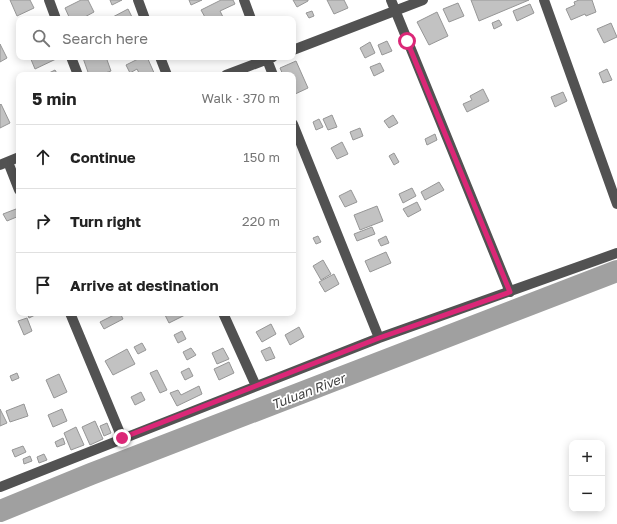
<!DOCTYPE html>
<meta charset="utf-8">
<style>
:root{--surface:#fff;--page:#f2f2f2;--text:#222;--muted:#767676;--line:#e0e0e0}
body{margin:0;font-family:"Golos Text",sans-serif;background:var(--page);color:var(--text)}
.controls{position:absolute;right:12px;bottom:12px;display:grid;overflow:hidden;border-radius:8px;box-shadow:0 2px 10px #0003}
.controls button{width:36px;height:36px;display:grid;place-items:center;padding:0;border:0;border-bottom:1px solid var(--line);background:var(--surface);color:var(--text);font:20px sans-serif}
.stop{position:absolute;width:12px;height:12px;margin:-9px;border:3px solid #db2777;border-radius:50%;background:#fff}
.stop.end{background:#db2777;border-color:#fff;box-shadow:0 1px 4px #0008}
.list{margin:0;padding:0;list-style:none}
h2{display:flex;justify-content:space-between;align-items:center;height:52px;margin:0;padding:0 16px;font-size:17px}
h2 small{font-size:13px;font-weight:400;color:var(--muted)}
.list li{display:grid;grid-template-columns:26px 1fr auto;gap:12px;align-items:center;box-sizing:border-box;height:64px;padding:0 16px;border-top:1px solid var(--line)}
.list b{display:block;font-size:15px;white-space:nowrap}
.list em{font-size:13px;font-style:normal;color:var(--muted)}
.icon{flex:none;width:22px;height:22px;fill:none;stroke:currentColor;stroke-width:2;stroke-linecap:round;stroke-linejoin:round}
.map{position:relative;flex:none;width:617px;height:524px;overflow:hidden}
.search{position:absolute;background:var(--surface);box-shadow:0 2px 10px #0003;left:16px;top:16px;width:280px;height:44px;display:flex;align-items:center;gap:10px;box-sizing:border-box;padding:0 14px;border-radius:8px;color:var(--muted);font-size:15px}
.panel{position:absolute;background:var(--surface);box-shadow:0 2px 10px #0003;left:16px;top:72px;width:280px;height:244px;border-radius:8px}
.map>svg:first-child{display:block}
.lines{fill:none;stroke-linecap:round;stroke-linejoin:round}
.river{stroke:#a0a0a0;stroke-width:22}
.building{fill:#c2c2c2;stroke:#969696}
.minor{stroke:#525252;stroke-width:10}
.route{stroke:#db2777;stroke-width:5}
.labels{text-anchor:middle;stroke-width:3.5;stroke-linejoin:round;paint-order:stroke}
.water-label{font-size:13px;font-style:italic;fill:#414141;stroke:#fff}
</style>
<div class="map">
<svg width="617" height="524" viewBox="0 0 617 524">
<rect width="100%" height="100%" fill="#fff"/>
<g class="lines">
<!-- river -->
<path class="river" d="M 0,511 L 91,474 L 617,271"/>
</g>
<!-- building -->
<path class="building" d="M 10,0 L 30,0 L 34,8 L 17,16 Z
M 81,0 L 88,0 L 94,12 L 81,19 L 70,19 L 65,8 Z
M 110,0 L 122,0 L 112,5 Z
M 189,0 L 202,0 L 191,5 Z
M 221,0 L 233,0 L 235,4 L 220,11 L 224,19 L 206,19 L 201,10 Z
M 293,0 L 308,0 L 308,1 L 297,7 Z
M 327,0 L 344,0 L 348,8 L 334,14 Z
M 471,0 L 529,0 L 479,21 Z
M 579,0 L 592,0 L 596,12 L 586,16 L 585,14 L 571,20 L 566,9 L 575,5 L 574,2 Z
M 458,3 L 464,16 L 449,22 L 443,9 Z
M 530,4 L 534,13 L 517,21 L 513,11 Z
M 128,9 L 133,19 L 109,19 Z
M 312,11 L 314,16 L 309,18 L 306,13 Z
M 437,12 L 448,36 L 429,45 L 417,22 Z
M 499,20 L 502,25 L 494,29 L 492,23 Z
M 611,23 L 617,37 L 604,43 L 597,29 Z
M 387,41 L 392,51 L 382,55 L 378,45 Z
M 370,42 L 375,53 L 365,58 L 360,48 Z
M 0,44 L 7,58 L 0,62 Z
M 30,57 L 55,57 L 56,59 L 35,69 Z
M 85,57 L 106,57 L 111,71 L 99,75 L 89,75 L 83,58 Z
M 142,57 L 147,57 L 155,75 L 140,75 L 137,69 L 130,73 L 126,65 Z
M 296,61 L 308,88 L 293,95 L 293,75 L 283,75 L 280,68 Z
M 380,63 L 384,71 L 374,76 L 370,67 Z
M 607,69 L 612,80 L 603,83 L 599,73 Z
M 55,70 L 58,75 L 45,75 Z
M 483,89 L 489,101 L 467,112 L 463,104 L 472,100 L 470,96 Z
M 563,92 L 567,101 L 555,107 L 551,97 Z
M 1,104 L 10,123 L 0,128 L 0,105 Z
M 332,115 L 337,127 L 328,130 L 323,119 Z
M 393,115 L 398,123 L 389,128 L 384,121 Z
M 319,119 L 323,127 L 316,130 L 313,122 Z
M 360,128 L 363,136 L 353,140 L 350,132 Z
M 435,134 L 437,140 L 427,145 L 425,139 Z
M 342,142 L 348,154 L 337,159 L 331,148 Z
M 394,153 L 399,162 L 394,165 L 389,156 Z
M 439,182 L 444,190 L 425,200 L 421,192 Z
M 412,188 L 416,196 L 403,203 L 399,194 Z
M 351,190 L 357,202 L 345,207 L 339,196 Z
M 417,202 L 421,210 L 408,217 L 403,209 Z
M 377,206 L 383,221 L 360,230 L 354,215 Z
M 16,209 L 19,216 L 7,221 L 3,214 Z
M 372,227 L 375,234 L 357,241 L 354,234 Z
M 318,236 L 321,242 L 316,244 L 313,238 Z
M 386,236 L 389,243 L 381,246 L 378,240 Z
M 386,252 L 391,263 L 370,272 L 365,261 Z
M 323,260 L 331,274 L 321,280 L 313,266 Z
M 334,274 L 339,284 L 325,292 L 319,282 Z
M 27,313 L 39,313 L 29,318 Z
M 118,313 L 120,313 L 123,319 L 104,329 L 100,322 Z
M 164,313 L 189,313 L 169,323 Z
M 27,318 L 32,331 L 24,335 L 18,321 Z
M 271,324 L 276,334 L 262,342 L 256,332 Z
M 299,327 L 304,337 L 290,345 L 285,335 Z
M 182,331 L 186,339 L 178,343 L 174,335 Z
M 142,343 L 146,350 L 138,354 L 134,347 Z
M 270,347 L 275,358 L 266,361 L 261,351 Z
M 191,348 L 196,355 L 187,360 L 183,352 Z
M 223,348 L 229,359 L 217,364 L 212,353 Z
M 127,349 L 135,364 L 113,375 L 105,361 Z
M 229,362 L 234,373 L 219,380 L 214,369 Z
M 189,368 L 193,376 L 185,380 L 181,372 Z
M 157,370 L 167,390 L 160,393 L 150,373 Z
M 17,373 L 19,378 L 12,381 L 10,376 Z
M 59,374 L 67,392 L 54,398 L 46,380 Z
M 199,386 L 202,394 L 177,406 L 170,393 L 178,390 L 181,395 Z
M 141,392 L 145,400 L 135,405 L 131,397 Z
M 24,404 L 28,416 L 10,422 L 6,411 Z
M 0,409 L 7,423 L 0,426 Z
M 62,409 L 67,421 L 53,427 L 48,415 Z
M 95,421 L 103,439 L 90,445 L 82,427 Z
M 107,423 L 111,433 L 104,436 L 100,426 Z
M 76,427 L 84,445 L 71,450 L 64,433 Z
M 63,438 L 65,444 L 57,447 L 55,442 Z
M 23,446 L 26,452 L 15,457 L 12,450 Z
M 44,454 L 47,460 L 39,463 L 37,457 Z
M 30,456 L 32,461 L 24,464 L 23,459 Z"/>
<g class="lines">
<!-- minor -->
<path class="minor" d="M 49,0 L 56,19
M 138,0 L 145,19
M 244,0 L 251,19
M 391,0 L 510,292
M 544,0 L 617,204
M 293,50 L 423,0
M 71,57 L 78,75
M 160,57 L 167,75
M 266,57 L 273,75
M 226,75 L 273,57
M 293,124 L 379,338
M 8,162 L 19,190
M 0,165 L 19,157
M 70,313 L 122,438
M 223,313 L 256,386
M 0,487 L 379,338 L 617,253"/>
</g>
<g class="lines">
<!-- route -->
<path class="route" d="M 122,438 L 379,338 L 510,292 L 407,41"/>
</g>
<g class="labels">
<!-- water labels -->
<g class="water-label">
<text transform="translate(308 391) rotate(-21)" y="5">Tuluan River</text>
</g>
</g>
</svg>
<div class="controls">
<button>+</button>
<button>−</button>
</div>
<div class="stop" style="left:407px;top:41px"></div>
<div class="stop end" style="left:122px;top:438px"></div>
<div class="search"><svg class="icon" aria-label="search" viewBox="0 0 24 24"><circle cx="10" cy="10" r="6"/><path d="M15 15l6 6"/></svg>Search here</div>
<section class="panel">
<h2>5 min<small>Walk · 370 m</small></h2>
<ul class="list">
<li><svg class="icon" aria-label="ahead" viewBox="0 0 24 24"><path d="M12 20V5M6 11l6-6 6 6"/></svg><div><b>Continue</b></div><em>150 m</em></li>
<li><svg class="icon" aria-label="right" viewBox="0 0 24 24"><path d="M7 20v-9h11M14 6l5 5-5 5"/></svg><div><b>Turn right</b></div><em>220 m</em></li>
<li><svg class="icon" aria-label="arrive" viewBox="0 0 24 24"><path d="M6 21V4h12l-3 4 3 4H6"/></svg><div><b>Arrive at destination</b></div></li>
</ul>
</section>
</div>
